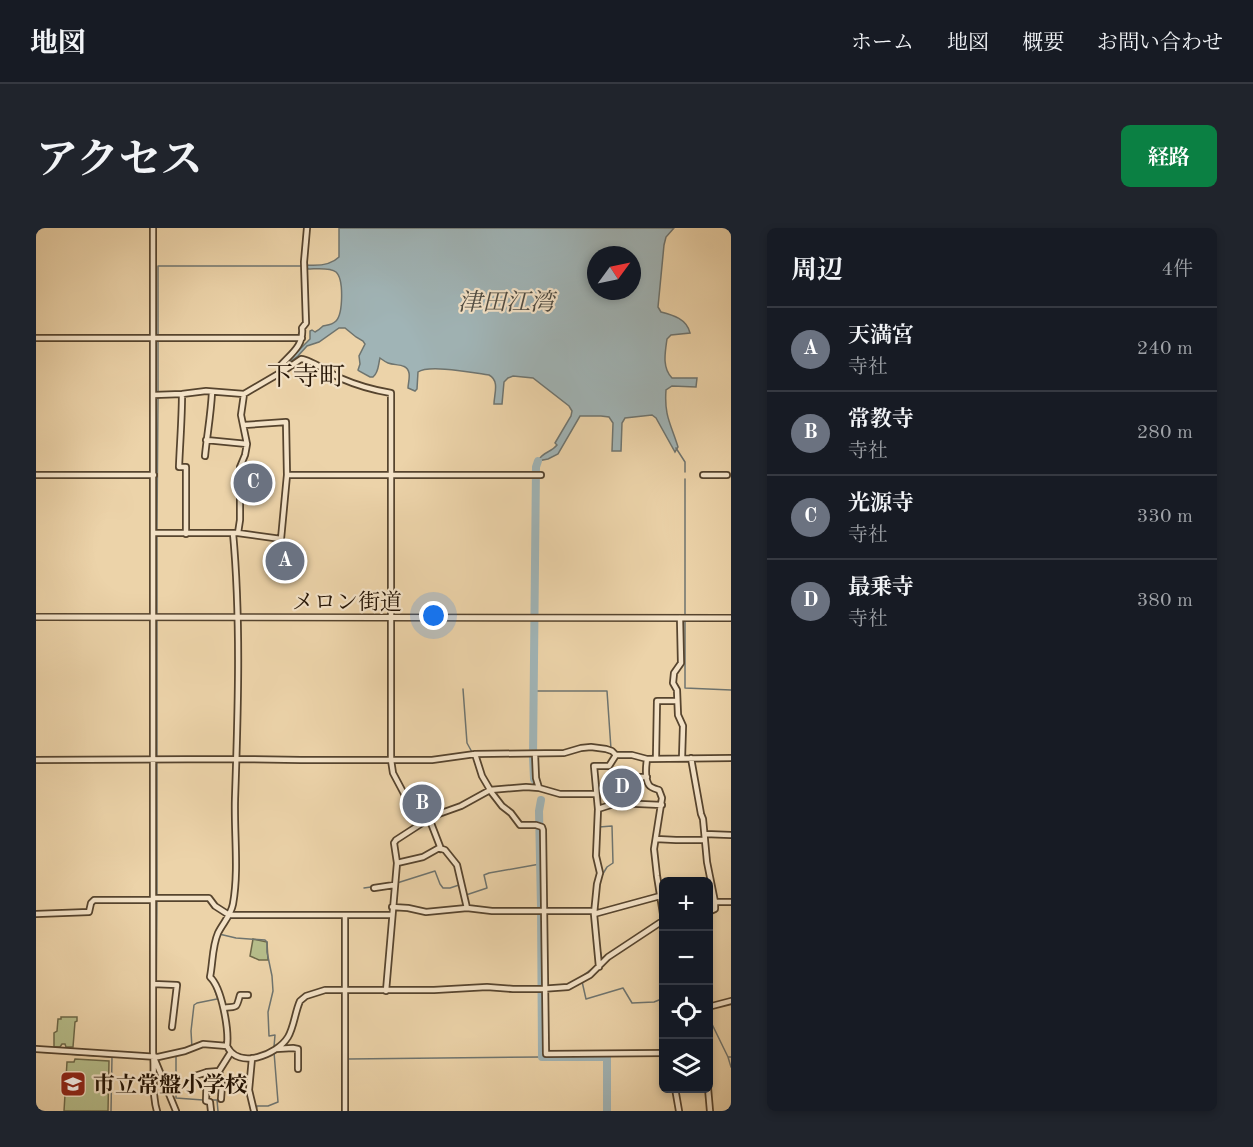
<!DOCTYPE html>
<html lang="ja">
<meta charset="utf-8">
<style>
:root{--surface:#171b24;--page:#20242c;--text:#f1f3f6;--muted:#9ea1a6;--line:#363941;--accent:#0b8043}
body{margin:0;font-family:"Old Standard TT","Noto Serif JP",serif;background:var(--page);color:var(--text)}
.controls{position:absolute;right:18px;bottom:18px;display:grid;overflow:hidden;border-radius:9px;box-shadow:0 3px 9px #0003}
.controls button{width:54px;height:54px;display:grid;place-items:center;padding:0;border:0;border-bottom:2px solid var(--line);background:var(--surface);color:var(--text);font:30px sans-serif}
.compass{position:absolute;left:551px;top:18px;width:54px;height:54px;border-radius:50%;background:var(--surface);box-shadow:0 3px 9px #0003;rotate:57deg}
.you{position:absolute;left:398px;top:388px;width:21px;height:21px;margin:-15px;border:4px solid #fff;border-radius:50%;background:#1a73e8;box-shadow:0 0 0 9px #1a73e833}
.badge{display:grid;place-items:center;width:39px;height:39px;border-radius:50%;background:var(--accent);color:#fff;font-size:20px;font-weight:700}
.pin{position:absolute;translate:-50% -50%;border:3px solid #fff;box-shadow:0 2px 6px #0006}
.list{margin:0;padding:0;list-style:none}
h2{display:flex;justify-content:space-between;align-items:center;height:78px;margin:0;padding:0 24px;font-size:26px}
h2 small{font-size:20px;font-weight:400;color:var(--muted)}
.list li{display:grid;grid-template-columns:39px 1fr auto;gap:18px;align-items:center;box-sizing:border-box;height:84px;padding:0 24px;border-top:2px solid var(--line)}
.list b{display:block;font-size:22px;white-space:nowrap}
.list p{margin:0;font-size:20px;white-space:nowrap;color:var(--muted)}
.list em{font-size:20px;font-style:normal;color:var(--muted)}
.icon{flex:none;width:33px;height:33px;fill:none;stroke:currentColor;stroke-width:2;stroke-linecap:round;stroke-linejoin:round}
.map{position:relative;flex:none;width:695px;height:883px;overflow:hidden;border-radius:9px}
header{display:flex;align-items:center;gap:36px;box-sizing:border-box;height:84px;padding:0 30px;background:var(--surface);border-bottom:2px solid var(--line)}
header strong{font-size:28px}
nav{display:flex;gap:33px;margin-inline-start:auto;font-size:21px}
.intro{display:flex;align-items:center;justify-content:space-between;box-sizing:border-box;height:144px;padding:0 36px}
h1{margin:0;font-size:42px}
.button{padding:15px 27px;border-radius:9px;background:var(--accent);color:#fff;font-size:21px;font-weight:700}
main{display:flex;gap:36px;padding:0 36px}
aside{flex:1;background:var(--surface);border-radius:9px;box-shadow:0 3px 9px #0003}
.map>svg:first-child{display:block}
.green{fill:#b6bd8a;stroke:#6d6848;stroke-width:1.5}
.water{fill:#a0b4b6;stroke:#6e746f;stroke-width:1.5;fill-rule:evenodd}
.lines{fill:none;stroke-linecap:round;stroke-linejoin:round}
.stream{stroke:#6e746f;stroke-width:1.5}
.river{stroke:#a0b4b6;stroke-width:8}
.minor-casing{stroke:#56442e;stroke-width:8}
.tertiary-casing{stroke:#56442e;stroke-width:8}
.minor{stroke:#f3e2c7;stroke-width:4.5}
.tertiary{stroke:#f3e2c7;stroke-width:5}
.labels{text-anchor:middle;stroke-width:4.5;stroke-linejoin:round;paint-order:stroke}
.street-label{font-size:22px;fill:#241405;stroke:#f3e2c7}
.poi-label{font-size:22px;font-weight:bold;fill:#241405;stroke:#f3e2c7;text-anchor:start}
.water-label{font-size:24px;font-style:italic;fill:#4f4c43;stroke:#f3e2c7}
.quarter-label{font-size:26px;fill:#241405;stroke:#f3e2c7}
</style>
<header>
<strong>地図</strong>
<nav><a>ホーム</a><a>地図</a><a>概要</a><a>お問い合わせ</a></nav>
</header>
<div class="intro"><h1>アクセス</h1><a class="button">経路</a></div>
<main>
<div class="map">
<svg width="695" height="883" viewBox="0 0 695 883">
<rect width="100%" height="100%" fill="#ecd3a9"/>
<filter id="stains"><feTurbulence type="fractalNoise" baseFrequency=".00333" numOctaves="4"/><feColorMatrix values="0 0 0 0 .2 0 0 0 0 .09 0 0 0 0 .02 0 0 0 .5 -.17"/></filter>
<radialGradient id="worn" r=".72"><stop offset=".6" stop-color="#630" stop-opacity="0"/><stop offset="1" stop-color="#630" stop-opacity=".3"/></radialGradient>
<!-- green -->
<path class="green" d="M 217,711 L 231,714 L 232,732 L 223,732 L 214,728 Z
M 25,789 L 41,789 L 41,793 L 39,794 L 37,819 L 30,819 L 29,816 L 26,816 L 24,819 L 18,819 L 18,805 L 21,803 L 22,791 L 25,791 Z
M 39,831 L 73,833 L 72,883 L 28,883 L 31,834 L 38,834 Z"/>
<!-- water -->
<path class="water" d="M 303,0 L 638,0 L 630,9 L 628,17 L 622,79 L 625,84 C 637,87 651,91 654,105 L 635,107 L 631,111 C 629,125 626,140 636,150 L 661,150 L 660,159 L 636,158 L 630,162 C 628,188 635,196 642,219 L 639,224 L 620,190 L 616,187 L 589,190 L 586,195 L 585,223 L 576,223 L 577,195 L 573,189 L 565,188 L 544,188 L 522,226 L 512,231 L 502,233 C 507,223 515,225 521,217 L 519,215 L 535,188 L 536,183 L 533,178 L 497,150 L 477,148 L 472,150 L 468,154 L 466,176 L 458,176 C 458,166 464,153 453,147 C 438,145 393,136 382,144 L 381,161 L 379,163 L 372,160 C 372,156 374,150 373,145 C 371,135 360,138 352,135 C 349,134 347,132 344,130 C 342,137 343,144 337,149 L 334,149 L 323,143 L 322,142 L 324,136 L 323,128 L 329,116 L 327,113 L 320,109 L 309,100 L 303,100 L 283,114 L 271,118 L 262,128 L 247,139 L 247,138 L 274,111 L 274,103 L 276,102 L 279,104 C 281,103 286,99 287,98 C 292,97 296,97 300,93 C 307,86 308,51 300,44 C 294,39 280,41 272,41 L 270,37 C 281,38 295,37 303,29 ZM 560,27 L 596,27 L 596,63 L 560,63 Z"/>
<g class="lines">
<!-- stream -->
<path class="stream" d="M 122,107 L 122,38 L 266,38
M 122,164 L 122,112
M 640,220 L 649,234 L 649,244
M 121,302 L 122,169
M 200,312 L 200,319
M 121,386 L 121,307
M 649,386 L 649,251
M 649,394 L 649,460 L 695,462
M 427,461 L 431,515 L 437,526
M 497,463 L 571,463 L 575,521
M 202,542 L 203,508
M 563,558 L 572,558 L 574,539
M 563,598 L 563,599 L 576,598 L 577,635 L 571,639 L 565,649
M 622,609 L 627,578
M 202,650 L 202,637
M 361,655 L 399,643 L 404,656 L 407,660 L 414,660 L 423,657
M 328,660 L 335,659
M 430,667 L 451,660 L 448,647 L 453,645 L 504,636
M 121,668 L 121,391
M 183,706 L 200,710 L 229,712 L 231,714 L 231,724 L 236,748 L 237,763 L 232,784 L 233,808 L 239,807 L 238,819
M 563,718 L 566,731 L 564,734
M 561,737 L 545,749 L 550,771 L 587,760 L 596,775 L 618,774 L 628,770
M 178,760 L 181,769 L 183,772
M 672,788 L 692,829
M 120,792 L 121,673
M 156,820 L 155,803 L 158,777 L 161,775 L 181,771
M 0,824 L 23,825
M 31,826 L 76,829 L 75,883
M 140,828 L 140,870 L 167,872
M 695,829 L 692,829 L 695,839
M 175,872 L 181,872 L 182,883
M 220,882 L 221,878 L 232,878 L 242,874 L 238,824
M 312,883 L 312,831 L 506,829"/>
<!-- river -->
<path class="river" d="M 500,554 L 498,551 L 497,529 L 500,239 L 502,233
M 505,572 L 503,583 L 505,679 L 506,829 L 571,829 L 571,883"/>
<defs>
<path id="minor" d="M 117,0 L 117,824 C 119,843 115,865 121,883
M 0,110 L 266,110
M 247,143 L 245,137 C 256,125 268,117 266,100 L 270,95 L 268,34 L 271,0
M 146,166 C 146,190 144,214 143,239 L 150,239 L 150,306
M 118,167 L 146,166 L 170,163 L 208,166 L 249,142 L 265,131 C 276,132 293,145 304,150 C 320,157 337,162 355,165 L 355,532 L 357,545 L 384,596
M 170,212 L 211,216
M 169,228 C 171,207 175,186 176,164
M 0,247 L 118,247
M 251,247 L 505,247
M 667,247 L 691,247
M 118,305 L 202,305 L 245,311 L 251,247 L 250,194 L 208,197
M 197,305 C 205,392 202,484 199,571 C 198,606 203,642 197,676 C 195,687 187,695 182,705 C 176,719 177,734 174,749 C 186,760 193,802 191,818 C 202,842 241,827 252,809 C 258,799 259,784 264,773 L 270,768 L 289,762 L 398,762 L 451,759 L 477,761 L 504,761 L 532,759 L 554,747 L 572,729 L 628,692
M 202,305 L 204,292 L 204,239 L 209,227 L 211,216 L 205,187 L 208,166
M 644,390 L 645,435 L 638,445 L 637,455 L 641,462 L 642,487 L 647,498 L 646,530
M 439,526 L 446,548 L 456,565 L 466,578 L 475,585 L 484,597 L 500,597 L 506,599 L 507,602 L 510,826 L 628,825
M 499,526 L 500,550 L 503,560
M 620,530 L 621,473 L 641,473
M 655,530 L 665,586 L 667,591 L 671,634 L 679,674 L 679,681 L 672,684
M 611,531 C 610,538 609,551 613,557 C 615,560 620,561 623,562 L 626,570 L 618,621 L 621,648 L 628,692
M 0,532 L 202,531 L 265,532 L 396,532 L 439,526 L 528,525 L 545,520 L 555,519 L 570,521 L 576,523 L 580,527 L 596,527 L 611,531 L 695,530
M 589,549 L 611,549
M 562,581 L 581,575 L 626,577
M 393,590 L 405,621
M 669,606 L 695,607
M 620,611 L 640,612 L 669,612
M 361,635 L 387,629 L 403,620 L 409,622 L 421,637 L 431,680
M 338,660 L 358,657
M 117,670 L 173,670 L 179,678 L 193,687 L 355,687
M 679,674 L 695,674
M 356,679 L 372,680 L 390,684 L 431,680 L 456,683 L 558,683
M 0,686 L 53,684 L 55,675 L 58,672 L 117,672
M 558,686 L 624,668
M 563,739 L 558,686 L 561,656 L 564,645 L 560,628 L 562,581 L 558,538 L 573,538 L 580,527
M 117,756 L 141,757 L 136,799
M 350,763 L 361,635 L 358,615 L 360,612 L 397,588 L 425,578 L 454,562 L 490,559 L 503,560 L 524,566 L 560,566
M 672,779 L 695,773
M 188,780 C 202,778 200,781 204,767 L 212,767
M 0,821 L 122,829 L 149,823 L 167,816 L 191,818
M 240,821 L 257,820 L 262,821 L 262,841
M 216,830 L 213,862 L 218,883
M 119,832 L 140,883
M 183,843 L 186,856 L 185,871
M 159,848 L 171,844
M 639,860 L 643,883
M 672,860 L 674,883
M 175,883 L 174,874 L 170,873 L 171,844 L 183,843 L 195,824
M 309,883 L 309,687"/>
<path id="tertiary" d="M 0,389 L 695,390"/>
</defs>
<!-- minor casing -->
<use href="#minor" class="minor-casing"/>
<!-- tertiary casing -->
<use href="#tertiary" class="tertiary-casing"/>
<!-- minor -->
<use href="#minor" class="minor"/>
<!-- tertiary -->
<use href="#tertiary" class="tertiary"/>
</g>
<!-- icons -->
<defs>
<symbol id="school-square" viewBox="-11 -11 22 22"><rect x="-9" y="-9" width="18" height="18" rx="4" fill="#8f2418" stroke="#f3e2c7"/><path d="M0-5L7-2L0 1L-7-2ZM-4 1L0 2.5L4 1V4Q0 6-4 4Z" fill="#fff"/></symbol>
</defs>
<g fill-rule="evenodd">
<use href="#school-square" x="22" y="841" width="30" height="30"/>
</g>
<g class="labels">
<!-- street labels -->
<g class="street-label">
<text x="311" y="381">メロン街道</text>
</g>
<!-- poi labels -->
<g class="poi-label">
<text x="57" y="864">市立常盤小学校</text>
</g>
<!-- water labels -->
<g class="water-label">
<text x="470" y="82">津田江湾</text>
</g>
<!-- quarter labels -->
<g class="quarter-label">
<text x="270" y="157">下寺町</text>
</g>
</g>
<rect width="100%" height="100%" filter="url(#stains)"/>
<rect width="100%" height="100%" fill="url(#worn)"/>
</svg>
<div class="controls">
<button>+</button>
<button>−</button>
<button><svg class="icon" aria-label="locate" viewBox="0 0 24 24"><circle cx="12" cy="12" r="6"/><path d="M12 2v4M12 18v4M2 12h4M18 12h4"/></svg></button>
<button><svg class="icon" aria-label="layers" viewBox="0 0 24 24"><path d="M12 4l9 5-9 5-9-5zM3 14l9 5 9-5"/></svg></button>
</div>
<svg class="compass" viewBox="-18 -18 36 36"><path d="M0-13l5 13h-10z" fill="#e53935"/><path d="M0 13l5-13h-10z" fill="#9ea1a6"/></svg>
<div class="you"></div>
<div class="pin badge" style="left:249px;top:333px;background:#6b7280">A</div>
<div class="pin badge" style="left:386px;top:576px;background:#6b7280">B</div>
<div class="pin badge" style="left:217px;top:255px;background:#6b7280">C</div>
<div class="pin badge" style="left:586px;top:560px;background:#6b7280">D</div>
</div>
<aside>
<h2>周辺<small>4件</small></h2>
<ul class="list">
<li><span class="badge" style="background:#6b7280">A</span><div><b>天満宮</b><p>寺社</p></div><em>240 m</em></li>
<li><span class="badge" style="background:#6b7280">B</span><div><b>常教寺</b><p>寺社</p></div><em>280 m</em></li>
<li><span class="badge" style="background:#6b7280">C</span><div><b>光源寺</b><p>寺社</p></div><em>330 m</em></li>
<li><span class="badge" style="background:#6b7280">D</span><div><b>最乗寺</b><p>寺社</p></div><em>380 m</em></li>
</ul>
</aside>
</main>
